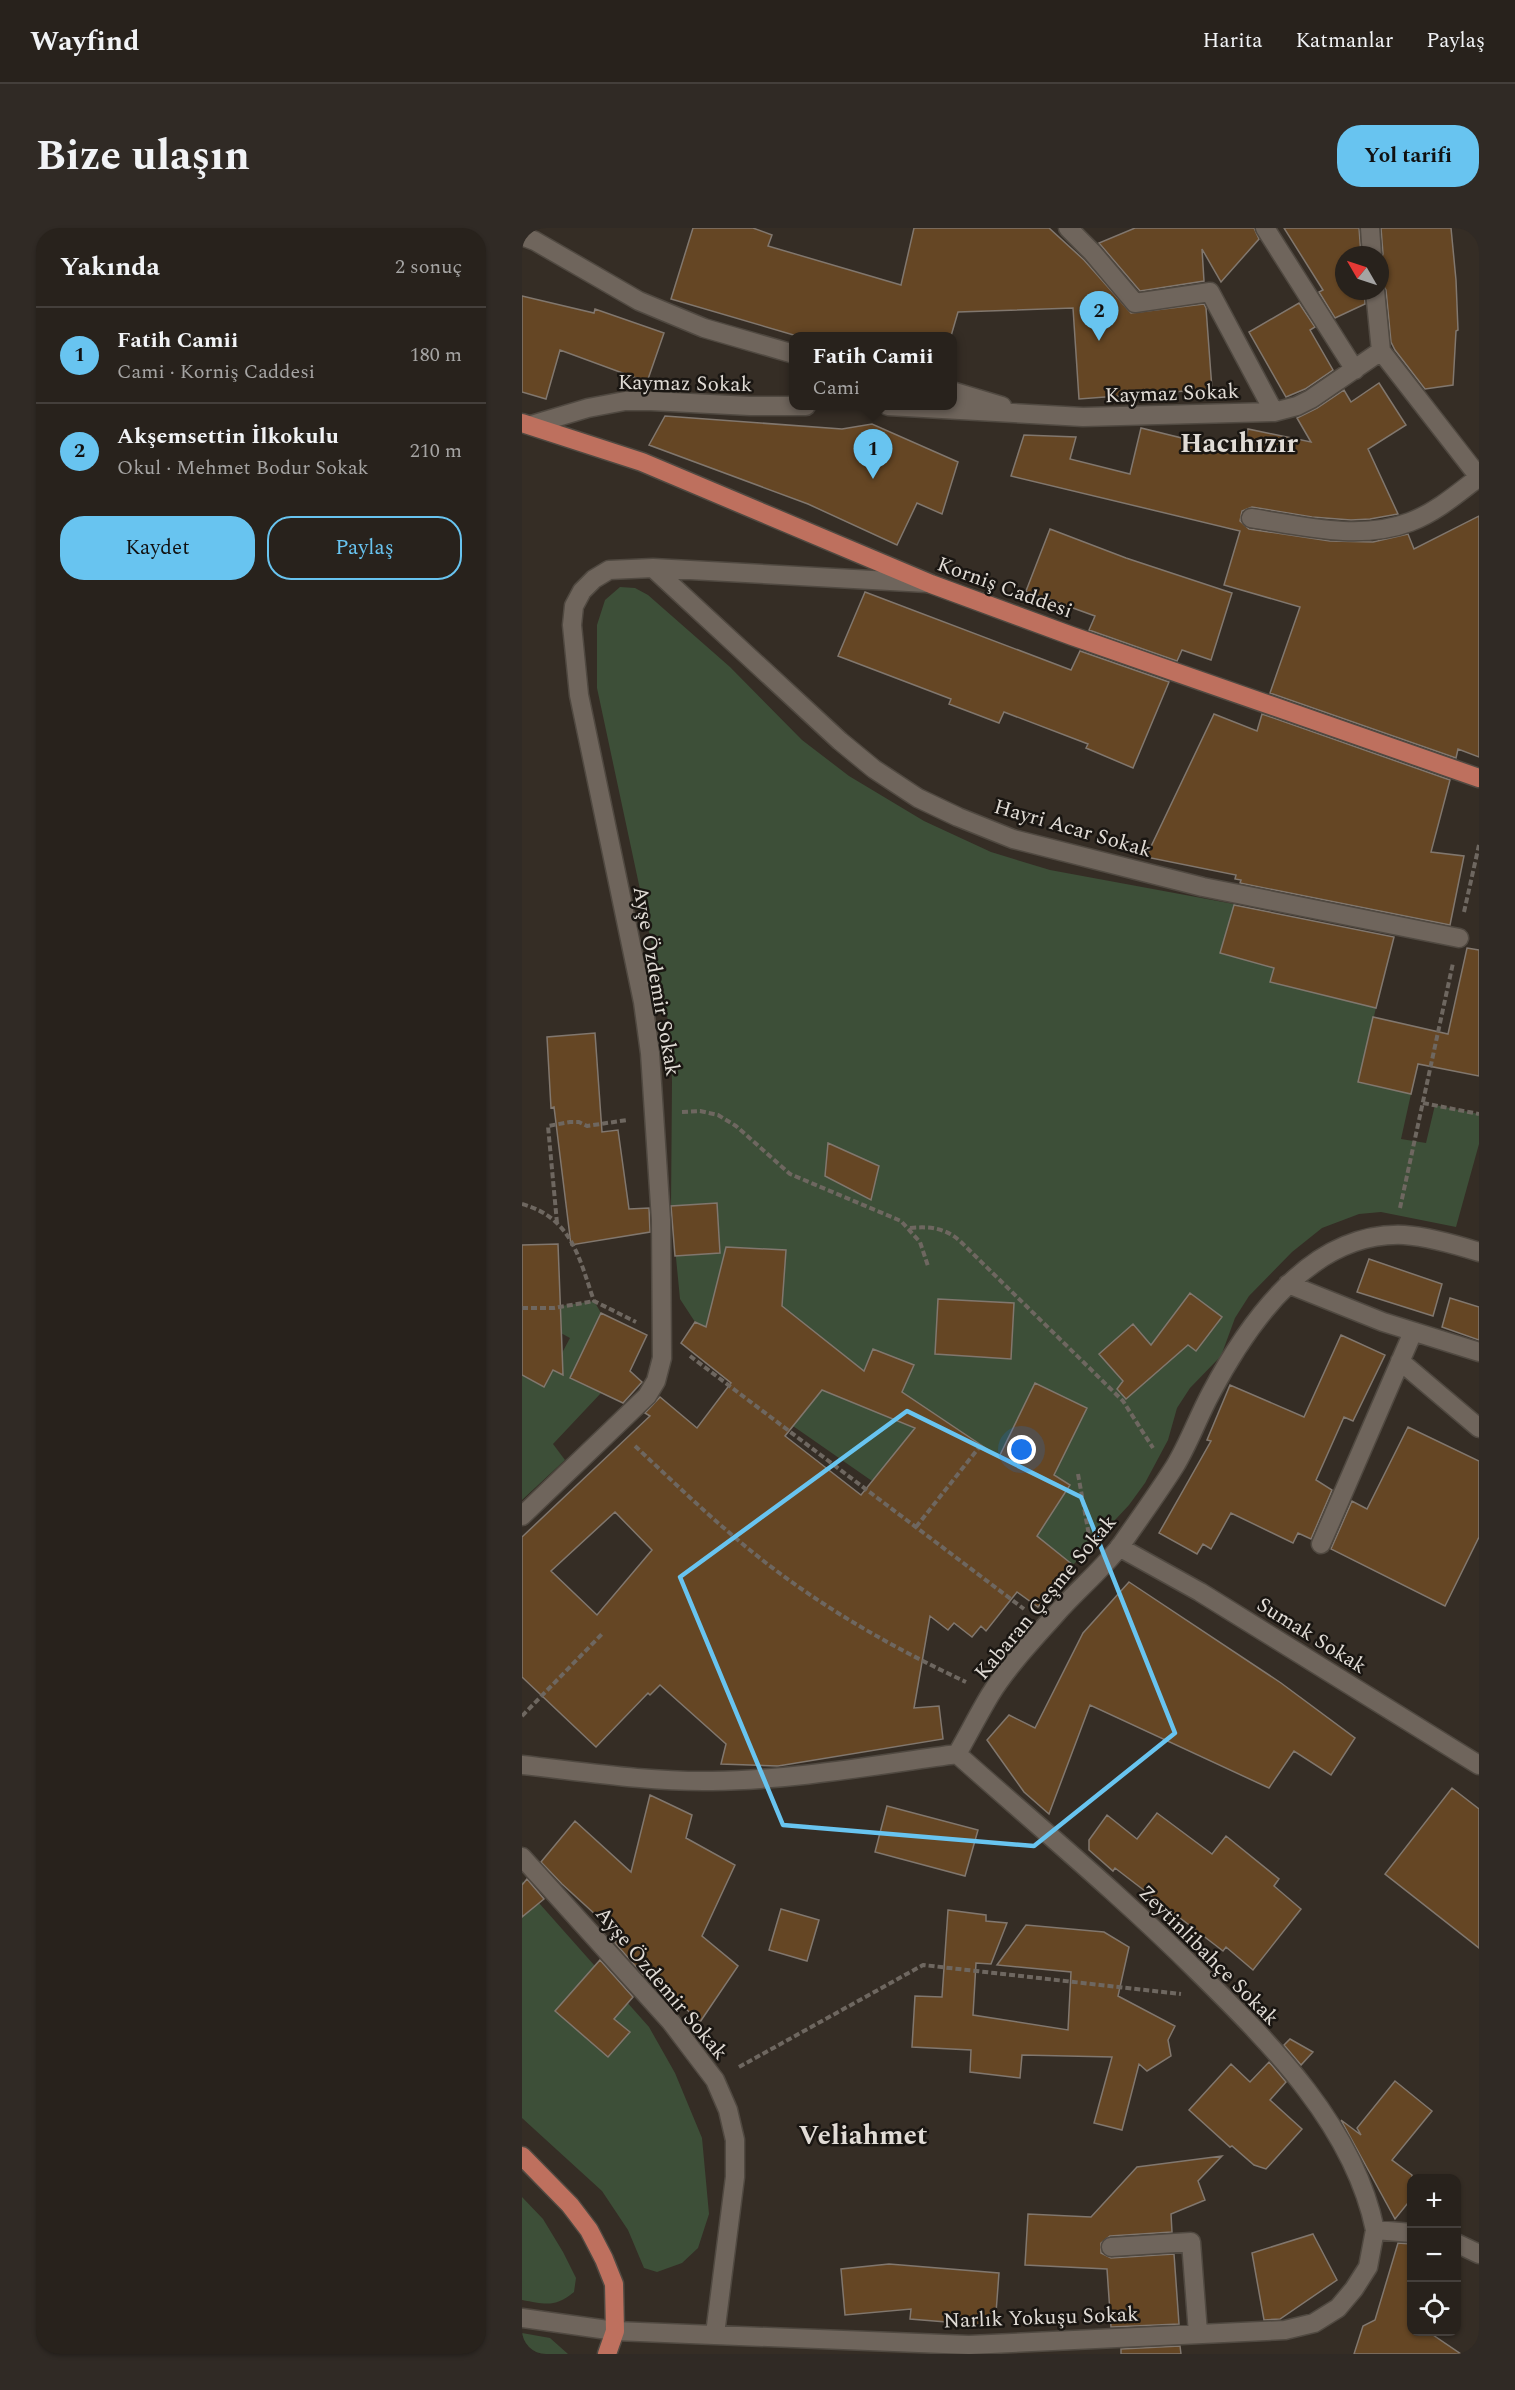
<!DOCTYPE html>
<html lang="tr">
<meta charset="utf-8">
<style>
:root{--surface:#28221c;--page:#302a25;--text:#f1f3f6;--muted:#a5a4a3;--line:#443f3b;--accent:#68c4f0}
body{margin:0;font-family:Spectral,serif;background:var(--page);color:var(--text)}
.controls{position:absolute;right:18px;bottom:18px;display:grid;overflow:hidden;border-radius:12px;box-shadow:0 2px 4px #0004}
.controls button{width:54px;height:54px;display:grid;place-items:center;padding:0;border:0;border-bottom:2px solid var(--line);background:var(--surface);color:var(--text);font:30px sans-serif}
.compass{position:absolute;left:813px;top:18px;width:54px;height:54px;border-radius:50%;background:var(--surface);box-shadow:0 2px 4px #0004;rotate:309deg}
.you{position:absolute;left:500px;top:1222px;width:21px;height:21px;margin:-15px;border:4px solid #fff;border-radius:50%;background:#1a73e8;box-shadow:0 0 0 9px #1a73e833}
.badge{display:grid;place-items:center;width:39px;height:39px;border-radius:50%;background:var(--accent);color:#111;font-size:20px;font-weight:700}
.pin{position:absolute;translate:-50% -50px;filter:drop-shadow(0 2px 3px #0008)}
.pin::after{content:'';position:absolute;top:32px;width:21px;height:18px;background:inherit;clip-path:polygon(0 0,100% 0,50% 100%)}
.popup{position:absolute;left:267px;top:104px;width:168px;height:78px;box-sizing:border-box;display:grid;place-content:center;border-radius:12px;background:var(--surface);filter:drop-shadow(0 2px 4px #0005);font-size:20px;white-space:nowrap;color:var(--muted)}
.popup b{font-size:22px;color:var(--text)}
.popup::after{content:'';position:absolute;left:50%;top:100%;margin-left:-12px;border:12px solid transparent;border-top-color:var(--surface)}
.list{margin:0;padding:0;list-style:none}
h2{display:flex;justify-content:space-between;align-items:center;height:78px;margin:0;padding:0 24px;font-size:26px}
h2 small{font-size:20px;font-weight:400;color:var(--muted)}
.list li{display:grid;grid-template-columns:39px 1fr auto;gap:18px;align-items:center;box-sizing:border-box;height:96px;padding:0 24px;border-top:2px solid var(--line)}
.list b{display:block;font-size:22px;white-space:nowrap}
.list p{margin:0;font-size:20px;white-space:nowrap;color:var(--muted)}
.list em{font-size:20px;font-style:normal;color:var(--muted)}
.actions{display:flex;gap:12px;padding:18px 24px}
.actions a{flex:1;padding:14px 0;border:2px solid var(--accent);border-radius:24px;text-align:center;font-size:21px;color:var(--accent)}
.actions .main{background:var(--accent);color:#111}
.icon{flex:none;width:33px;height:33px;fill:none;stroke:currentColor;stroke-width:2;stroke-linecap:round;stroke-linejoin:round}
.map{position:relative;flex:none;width:957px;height:2126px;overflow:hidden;border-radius:24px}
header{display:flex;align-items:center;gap:36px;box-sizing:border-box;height:84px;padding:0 30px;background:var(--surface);border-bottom:2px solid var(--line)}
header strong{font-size:28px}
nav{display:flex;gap:33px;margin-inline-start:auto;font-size:21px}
.intro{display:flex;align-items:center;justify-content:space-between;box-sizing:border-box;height:144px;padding:0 36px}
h1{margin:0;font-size:42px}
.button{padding:15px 27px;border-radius:24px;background:var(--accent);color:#111;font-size:21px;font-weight:700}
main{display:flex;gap:36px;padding:0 36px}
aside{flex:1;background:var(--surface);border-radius:24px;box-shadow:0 2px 4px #0004}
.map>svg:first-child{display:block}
.green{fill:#3d4f38}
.building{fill:#654624;stroke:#81776e;stroke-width:1.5;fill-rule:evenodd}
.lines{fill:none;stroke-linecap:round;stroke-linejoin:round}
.minor-casing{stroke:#504941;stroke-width:21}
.major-casing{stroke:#504941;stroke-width:21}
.path{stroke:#6e6760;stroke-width:4;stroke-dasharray:6 3;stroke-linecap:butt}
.minor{stroke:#6f655c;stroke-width:18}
.major{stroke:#be705e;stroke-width:18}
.marked{fill:none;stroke:#68c4f0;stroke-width:4.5;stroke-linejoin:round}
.labels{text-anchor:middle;stroke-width:5;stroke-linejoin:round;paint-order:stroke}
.street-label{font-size:21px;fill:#e1dcd6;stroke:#1a1612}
.district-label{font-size:27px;font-weight:bold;fill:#e1dcd6;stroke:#1a1612}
</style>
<header>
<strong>Wayfind</strong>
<nav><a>Harita</a><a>Katmanlar</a><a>Paylaş</a></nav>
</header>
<div class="intro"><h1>Bize ulaşın</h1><a class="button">Yol tarifi</a></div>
<main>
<aside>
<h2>Yakında<small>2 sonuç</small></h2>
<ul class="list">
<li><span class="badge">1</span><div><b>Fatih Camii</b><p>Cami · Korniş Caddesi</p></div><em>180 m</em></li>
<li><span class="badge">2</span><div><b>Akşemsettin İlkokulu</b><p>Okul · Mehmet Bodur Sokak</p></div><em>210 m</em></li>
</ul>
<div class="actions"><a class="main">Kaydet</a><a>Paylaş</a></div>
</aside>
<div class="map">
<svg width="957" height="2126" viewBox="0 0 957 2126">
<rect width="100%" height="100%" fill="#352d25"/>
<!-- green -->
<path class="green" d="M 98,359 L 113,360 L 126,367 L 208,439 L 280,512 L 327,548 L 402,593 L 469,624 L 528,642 L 712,676 L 765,691 L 749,754 L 854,780 L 836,853 L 889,866 L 879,911 L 904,915 L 913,877 L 957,886 L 957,916 L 934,999 L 859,984 L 837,986 L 800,1000 L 770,1024 L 727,1068 L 713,1090 L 699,1128 L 668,1160 L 655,1180 L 646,1212 L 623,1255 L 607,1277 L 551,1337 L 516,1379 L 494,1364 L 463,1220 L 455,1214 L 350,1253 L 271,1198 L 199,1108 L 173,1094 L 158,1071 L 149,978 L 150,854 L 148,802 L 75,460 L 75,397 L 83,372 Z
M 72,1073 L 79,1085 L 48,1150 L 79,1165 L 31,1216 L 43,1232 L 0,1272 L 0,1147 L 22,1159 L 48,1110 L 0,1084 Z
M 0,1653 L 17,1675 L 127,1799 L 153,1845 L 180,1910 L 187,1986 L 176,2020 L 160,2035 L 135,2044 L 122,2040 L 106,2002 L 80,1963 L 0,1890 Z
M 0,1969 L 21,1991 L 41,2024 L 54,2050 L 52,2064 C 33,2080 23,2076 0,2072 Z
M 0,2105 L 28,2110 L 46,2126 L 0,2126 Z"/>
<!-- building -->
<path class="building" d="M 171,0 L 231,0 L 250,7 L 246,18 L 379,57 L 392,0 L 527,0 L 562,32 L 609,85 L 682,76 L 684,80 L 690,161 L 557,171 L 551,80 L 436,84 L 429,108 L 275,108 L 149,71 Z
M 613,0 L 732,0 L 737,11 L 699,54 L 680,21 L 682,53 L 618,63 L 577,15 Z
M 762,0 L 837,0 L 839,27 L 822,27 L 822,63 L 842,63 L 843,76 L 813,90 L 797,64 L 801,62 Z
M 859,0 L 929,0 L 934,52 L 936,102 L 934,103 L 931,157 L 903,161 L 873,122 L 869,114 L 864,62 L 858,53 L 858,34 L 861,26 Z
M 0,68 L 72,85 L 73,81 L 142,105 L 125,154 L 38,122 L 24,171 L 0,164 Z
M 777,75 L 793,99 L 788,102 L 811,142 L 783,161 L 764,169 L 727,104 Z
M 857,155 L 884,197 L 846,221 L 876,286 L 848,291 L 829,292 L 790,289 L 730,279 L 720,283 L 718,293 L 727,301 L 808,313 L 851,314 L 886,306 L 892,321 L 957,288 L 957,529 L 936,521 L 934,530 L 748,465 L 778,379 L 702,357 L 718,303 L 489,248 L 502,207 L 554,209 L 548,231 L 608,246 L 619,200 L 721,225 L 726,201 L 789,214 L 775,190 L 795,180 L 822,162 L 829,174 Z
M 143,188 L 320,201 L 350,196 L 436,234 L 420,286 L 395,275 L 375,317 L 286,276 L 127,217 Z
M 528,301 L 604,330 L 710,365 L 689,432 L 660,422 L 655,433 L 567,402 L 573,388 L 504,363 Z
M 343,364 L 549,442 L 558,423 L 647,454 L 611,540 L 564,520 L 566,516 L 482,484 L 477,495 L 427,476 L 429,471 L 316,428 Z
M 692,486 L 735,503 L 740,486 L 928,552 L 909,624 L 942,628 L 928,697 L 718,655 L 719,652 L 713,651 L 714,647 L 624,629 Z
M 712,677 L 872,709 L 854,780 L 748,754 L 752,740 L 698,725 Z
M 945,720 L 957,722 L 957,848 L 896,836 L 889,866 L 836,854 L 851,789 L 926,806 Z
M 73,805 L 80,904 L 96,902 L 107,981 L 127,980 L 128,1004 L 49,1017 L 32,879 L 29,880 L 25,809 Z
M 306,915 L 357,938 L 349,972 L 303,948 Z
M 195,975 L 198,1025 L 153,1028 L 149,978 Z
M 36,1016 L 41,1147 L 31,1142 L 22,1159 L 0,1147 L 0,1017 Z
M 204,1019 L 264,1022 L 260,1078 L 342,1143 L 351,1121 L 392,1137 L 380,1164 L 477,1229 L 513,1155 L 565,1180 L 532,1247 L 548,1257 L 515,1308 L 551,1337 L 516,1379 L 495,1364 L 464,1403 L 459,1398 L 450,1409 L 432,1395 L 426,1402 L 408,1388 L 392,1480 L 417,1478 L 421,1511 L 256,1538 L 199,1536 L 204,1516 L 138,1457 L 128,1467 L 126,1465 L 74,1519 L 0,1449 L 0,1309 L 128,1188 L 123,1185 L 138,1169 L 175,1200 L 209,1155 L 159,1115 L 173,1094 L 184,1099 ZM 300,1162 L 393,1200 L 339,1267 L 263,1208 ZM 93,1284 L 130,1322 L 75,1387 L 29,1343 Z
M 847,1031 L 920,1056 L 911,1088 L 835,1064 Z
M 668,1065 L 700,1089 L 674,1123 L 666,1117 L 604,1171 L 595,1161 L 601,1153 L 577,1126 L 611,1096 L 629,1117 Z
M 928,1070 L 957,1079 L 957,1112 L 920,1099 Z
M 416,1071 L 492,1075 L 489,1131 L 413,1126 Z
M 79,1085 L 125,1107 L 108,1143 L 120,1154 L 101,1175 L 48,1150 Z
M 819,1107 L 863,1127 L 831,1193 L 822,1189 L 794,1252 L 810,1262 L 789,1311 L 776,1305 L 771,1315 L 709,1285 L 689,1321 L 681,1316 L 675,1326 L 637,1305 L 689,1213 L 685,1212 L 708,1157 L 782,1189 Z
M 886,1199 L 957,1233 L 957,1309 L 923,1378 L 809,1321 L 830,1273 L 845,1281 Z
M 607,1354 L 759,1455 L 833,1510 L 809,1547 L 772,1523 L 747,1560 L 568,1477 L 527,1586 L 502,1564 L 465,1512 L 487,1487 L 513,1500 L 561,1405 Z
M 930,1560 L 957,1581 L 957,1720 L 863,1646 Z
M 128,1567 L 170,1587 L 164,1610 L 213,1637 L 180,1708 L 216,1738 L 178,1794 L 129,1748 L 126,1752 L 93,1715 L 98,1709 L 40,1656 L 19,1634 L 53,1593 L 109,1644 Z
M 365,1578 L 456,1602 L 443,1648 L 353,1624 Z
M 635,1585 L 690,1626 L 704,1608 L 757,1651 L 752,1658 L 779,1681 L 731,1742 L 704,1719 L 701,1723 L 593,1640 L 591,1643 L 567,1622 L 567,1612 L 585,1587 L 615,1611 Z
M 5,1651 L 22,1671 L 0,1689 L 0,1657 Z
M 259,1681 L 297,1692 L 285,1733 L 247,1722 Z
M 426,1682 L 464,1687 L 464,1693 L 485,1695 L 469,1736 L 454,1735 L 451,1787 L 546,1802 L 549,1744 L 475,1737 L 504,1697 L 582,1704 L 607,1719 L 596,1768 L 653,1798 L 646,1812 L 649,1828 L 625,1843 L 617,1836 L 600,1902 L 572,1895 L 590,1829 L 500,1827 L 498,1850 L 448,1844 L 449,1822 L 390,1819 L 393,1768 L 420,1769 Z
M 78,1732 L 111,1769 L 92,1791 L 108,1804 L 86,1829 L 33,1783 Z
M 768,1811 L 791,1824 L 779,1837 L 762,1817 Z
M 747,1834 L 764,1854 L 748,1872 L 780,1901 L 744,1941 L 732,1937 L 710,1918 L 708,1919 L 667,1882 L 709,1836 L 728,1854 Z
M 873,1853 L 910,1883 L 870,1932 L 890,1947 L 890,1970 L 873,1991 L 819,1892 L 839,1907 L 835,1900 Z
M 700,1928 L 676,1953 L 683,1972 L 649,1986 L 650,2004 L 588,2008 L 579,2015 L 579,2025 L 589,2030 L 652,2026 L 657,2096 L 589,2099 L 585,2041 L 503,2037 L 506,1986 L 569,1989 L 615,1939 Z
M 791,2006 L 815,2052 L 758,2091 L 742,2092 L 730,2025 Z
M 876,2015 L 890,2016 L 890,2103 L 905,2103 L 939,2126 L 832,2126 L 841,2098 L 853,2092 Z
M 367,2036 L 477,2045 L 473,2098 L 388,2091 L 389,2081 L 323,2087 L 319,2041 Z
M 658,2118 L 659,2126 L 599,2126 L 599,2121 Z"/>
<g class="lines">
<defs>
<path id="minor" d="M 546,0 L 570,24 L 613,75 L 688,64 L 752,184
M 743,0 L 833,142
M 848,0 L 850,27
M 0,8 L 13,13 L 117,73 L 182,100 L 272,126
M 430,163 L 480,178
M 366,178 L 561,189 L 752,184 L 775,178 L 789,171 L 859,123 L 853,63
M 9,197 L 66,180 L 103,173 L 129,173 L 228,178 L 284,178
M 729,290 C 780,298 838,313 888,294 C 914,284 935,266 957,249 L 859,123
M 131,340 L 318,513 L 352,541 L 396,570 L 436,589 L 491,611 L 681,659 L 937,710
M 766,1056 L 861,1094 L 957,1124
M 878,1133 L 957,1200
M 0,1288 L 125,1168 L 134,1153 L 140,1130 L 139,992 L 128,825 L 121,774 L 57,467 L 50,397 L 52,378 L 60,363 L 72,351 L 87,342 L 131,340 L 405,355
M 799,1316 L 891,1104
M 597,1319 L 678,1364 L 957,1537
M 435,1526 C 446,1507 456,1487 468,1467 C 486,1438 511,1412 534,1386 C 554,1363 580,1342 599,1317 C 617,1291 636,1265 653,1238 C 667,1215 676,1189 689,1165 C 727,1093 790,1003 882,1007 C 908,1009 932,1016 957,1024
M 435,1526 C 517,1599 601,1669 678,1746 C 750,1817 832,1899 853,2002
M 0,1537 C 63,1544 127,1554 190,1553 C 272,1552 354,1537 435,1526
M 0,1629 L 149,1794 L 193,1852 L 206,1882 L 213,1912 L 213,1949 L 193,2106
M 934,2015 L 957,2026
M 589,2019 L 669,2014 L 676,2105
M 0,2090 L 93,2103 L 447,2117 L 763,2102 L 792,2095 L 816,2080 L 832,2061 L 846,2039 L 853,2002 L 890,2005"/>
<path id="major" d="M 0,195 L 120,234 L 409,356 L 550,408 L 957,550
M 0,1928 L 48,1977 L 67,2002 L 82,2031 L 92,2056 L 93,2103 L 85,2126"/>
</defs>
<!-- minor casing -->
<use href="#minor" class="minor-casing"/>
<!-- major casing -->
<use href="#major" class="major-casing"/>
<!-- path -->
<path class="path" d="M 942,684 L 957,617
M 901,875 L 957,886
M 160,884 L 178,883 L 196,887 L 214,898 L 268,946 L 379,993 L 398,1014 L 406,1038
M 0,976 C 50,990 57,1030 72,1073 L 114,1094
M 878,980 L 931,735
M 35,995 L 26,898 L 48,894 L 57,894 L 65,898 L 105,892
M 388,1000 C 408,998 423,1000 438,1013 L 601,1173 L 631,1220
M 0,1080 L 32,1080 L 72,1073
M 168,1128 L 502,1381
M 113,1218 C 159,1261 205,1306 256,1344 C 315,1388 378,1423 444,1454
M 556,1246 L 568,1313
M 394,1299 L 459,1217
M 0,1488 L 80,1406
M 217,1839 L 401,1737 L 659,1766"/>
<!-- minor -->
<use href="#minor" class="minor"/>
<!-- major -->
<use href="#major" class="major"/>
</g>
<!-- marked area -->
<path class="marked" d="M 385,1183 L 559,1269 L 653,1505 L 512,1618 L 261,1597 L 158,1349 Z"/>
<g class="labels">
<!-- street labels -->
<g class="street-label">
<text transform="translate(163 155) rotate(1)" y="7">Kaymaz Sokak</text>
<text transform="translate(650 165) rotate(-2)" y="7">Kaymaz Sokak</text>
<text transform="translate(483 359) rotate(20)" y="7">Korniş Caddesi</text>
<text transform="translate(551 600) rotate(16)" y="7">Hayri Acar Sokak</text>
<text transform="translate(135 753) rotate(80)" y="7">Ayşe Özdemir Sokak</text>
<text transform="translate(523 1369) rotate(-50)" y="7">Kabaran Çeşme Sokak</text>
<text transform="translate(790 1407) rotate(32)" y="7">Sumak Sokak</text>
<text transform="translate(687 1727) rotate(45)" y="7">Zeytinlibahçe Sokak</text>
<text transform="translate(140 1755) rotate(50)" y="7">Ayşe Özdemir Sokak</text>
<text transform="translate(519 2089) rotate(-2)" y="7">Narlık Yokuşu Sokak</text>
</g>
<!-- district labels -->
<g class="district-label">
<text x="717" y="224">Hacıhızır</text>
<text x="341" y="1916">Veliahmet</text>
</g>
</g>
</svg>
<div class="controls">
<button>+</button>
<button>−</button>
<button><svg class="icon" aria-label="locate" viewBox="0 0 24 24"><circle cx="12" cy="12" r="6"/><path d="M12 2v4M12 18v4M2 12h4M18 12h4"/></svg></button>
</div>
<svg class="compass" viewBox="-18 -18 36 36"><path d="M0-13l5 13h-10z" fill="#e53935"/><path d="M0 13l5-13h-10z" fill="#a5a4a3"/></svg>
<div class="you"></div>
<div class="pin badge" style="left:351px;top:251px">1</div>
<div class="popup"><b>Fatih Camii</b>Cami</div>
<div class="pin badge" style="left:577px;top:113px">2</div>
</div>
</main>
